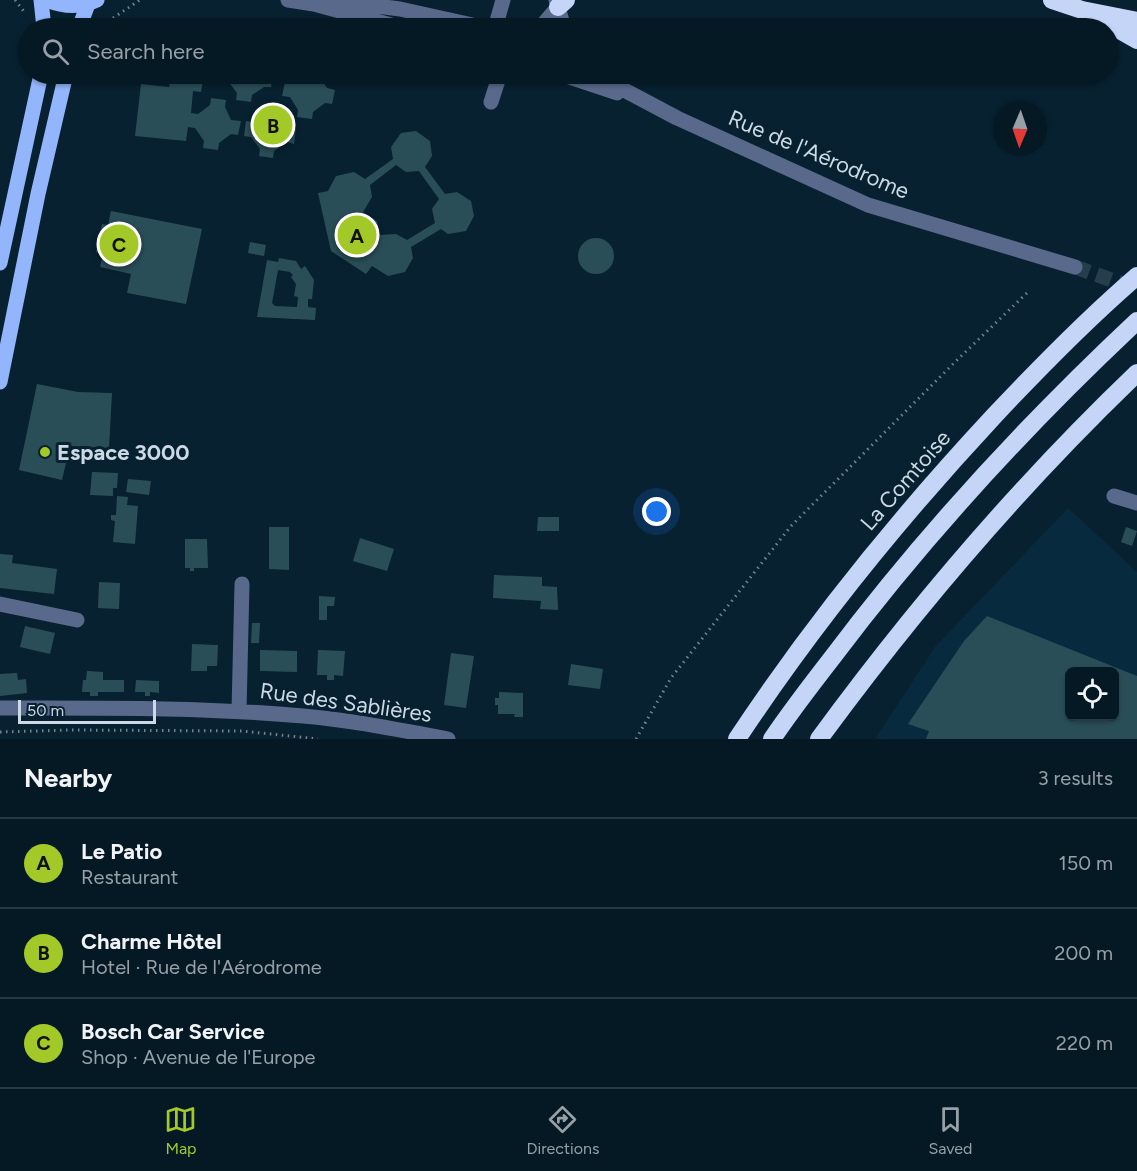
<!DOCTYPE html>
<meta charset="utf-8">
<style>
:root{--surface:#051925;--page:#0e222d;--text:#f1f3f6;--muted:#97a0a7;--line:#263842;--accent:#a2c928}
body{margin:0;font-family:Figtree,sans-serif;background:var(--page);color:var(--text)}
.controls{position:absolute;right:18px;bottom:18px;display:grid;overflow:hidden;border-radius:9px;box-shadow:0 2px 4px #0004}
.controls button{width:54px;height:54px;display:grid;place-items:center;padding:0;border:0;border-bottom:2px solid var(--line);background:var(--surface);color:var(--text);font:30px sans-serif}
.compass{position:absolute;left:993px;top:102px;width:54px;height:54px;border-radius:50%;background:var(--surface);box-shadow:0 2px 4px #0004;rotate:182deg}
.scale{position:absolute;left:18px;bottom:15px;width:138px;box-sizing:border-box;padding-left:6px;border:3px solid #ccdae6;border-top:0;font-size:16px;line-height:21px;white-space:nowrap;color:#ccdae6;-webkit-text-stroke:4px #072131;paint-order:stroke}
.you{position:absolute;left:657px;top:512px;width:21px;height:21px;margin:-15px;border:4px solid #fff;border-radius:50%;background:#1a73e8;box-shadow:0 0 0 9px #1a73e833}
.badge{display:grid;place-items:center;width:39px;height:39px;border-radius:50%;background:var(--accent);color:#111;font-size:20px;font-weight:700}
.pin{position:absolute;translate:-50% -50%;border:3px solid #fff;box-shadow:0 2px 6px #0006}
.list{margin:0;padding:0;list-style:none}
h2{display:flex;justify-content:space-between;align-items:center;height:78px;margin:0;padding:0 24px;font-size:26px}
h2 small{font-size:20px;font-weight:400;color:var(--muted)}
.list li{display:grid;grid-template-columns:39px 1fr auto;gap:18px;align-items:center;box-sizing:border-box;height:90px;padding:0 24px;border-top:2px solid var(--line)}
.list b{display:block;font-size:22px;white-space:nowrap}
.list p{margin:0;font-size:20px;white-space:nowrap;color:var(--muted)}
.list em{font-size:20px;font-style:normal;color:var(--muted)}
.icon{flex:none;width:33px;height:33px;fill:none;stroke:currentColor;stroke-width:2;stroke-linecap:round;stroke-linejoin:round}
.map{position:relative;flex:none;width:1137px;height:739px;overflow:hidden}
.search{position:absolute;background:var(--surface);box-shadow:0 2px 4px #0004;left:18px;right:18px;top:18px;height:66px;display:flex;align-items:center;gap:15px;box-sizing:border-box;padding:0 21px;border-radius:33px;color:var(--muted);font-size:22px}
.sheet{height:348px;background:var(--surface)}
nav{display:flex;justify-content:space-around;align-items:center;box-sizing:border-box;height:84px;border-top:2px solid var(--line);background:var(--surface);font-size:16px;color:var(--muted)}
nav a{display:grid;justify-items:center;gap:3px}
nav .on{color:var(--accent)}
.map>svg:first-child{display:block}
.built{fill:#082a3f;fill-rule:evenodd}
.building{fill:#2a4e58;fill-rule:evenodd}
.lines{fill:none;stroke-linecap:round;stroke-linejoin:round}
.minor-tunnel{stroke:#253d4c;stroke-width:15;stroke-dasharray:15 8;stroke-linecap:butt}
.path{stroke:#718593;stroke-width:3;stroke-dasharray:1.5 4.5;stroke-linecap:butt}
.minor{stroke:#59698b;stroke-width:15}
.major{stroke:#93b5fb;stroke-width:15}
.highway{stroke:#c4d5f7;stroke-width:18}
.poi-dot{fill:#a2c928;stroke:#072131;stroke-width:2}
.labels{text-anchor:middle;stroke-width:6;stroke-linejoin:round;paint-order:stroke}
.street-label{font-size:22px;fill:#ccdae6;stroke:#072131}
.poi-label{font-size:22px;font-weight:bold;fill:#ccdae6;stroke:#072131;text-anchor:start}
</style>
<div class="map">
<svg width="1137" height="739" viewBox="0 0 1137 739">
<rect width="100%" height="100%" fill="#072131"/>
<!-- built -->
<path class="built" d="M 1068,508 L 1137,572 L 1137,739 L 875,739 L 935,647 ZM 1070,672 L 1114,672 L 1114,716 L 1070,716 Z"/>
<!-- building -->
<path class="building" d="M 171,74 L 204,74 L 201,92 L 193,91 L 191,113 L 198,114 L 210,105 L 211,98 L 226,100 L 225,107 L 231,120 L 241,121 L 238,135 L 231,134 L 219,143 L 218,150 L 203,148 L 204,141 L 195,128 L 188,127 L 186,141 L 135,136 L 141,84 L 169,87 Z
M 222,74 L 273,74 L 271,87 L 264,87 L 252,95 L 251,102 L 236,100 L 237,93 L 228,81 L 221,80 Z
M 304,74 L 319,74 L 319,76 L 327,88 L 335,90 L 332,104 L 325,103 L 313,112 L 312,119 L 297,117 L 298,110 L 290,97 L 282,96 L 285,82 L 292,83 Z
M 267,106 L 282,108 L 280,115 L 289,127 L 296,129 L 294,144 L 287,142 L 274,151 L 273,158 L 259,156 L 260,149 L 251,137 L 244,136 L 246,121 L 253,122 L 266,113 Z
M 416,131 L 430,141 L 432,156 L 425,167 L 445,194 L 457,192 L 471,201 L 474,216 L 466,231 L 448,234 L 441,229 L 411,247 L 413,258 L 405,272 L 388,276 L 372,266 L 366,274 L 331,251 L 318,193 L 328,191 L 336,176 L 354,172 L 365,179 L 393,159 L 391,147 L 401,133 ZM 396,165 L 406,172 L 419,171 L 439,199 L 432,209 L 435,223 L 407,240 L 396,234 L 380,235 L 377,221 L 363,212 L 372,197 L 370,185 Z
M 111,211 L 202,229 L 186,304 L 127,293 L 131,274 L 100,267 L 103,254 L 96,252 L 102,224 L 108,225 Z
M578 256a18 18 0 1 1 36 0a18 18 0 1 1-36 0Z
M 250,242 L 266,245 L 264,256 L 248,253 Z
M 279,258 L 296,261 L 301,269 L 305,266 L 314,280 L 312,299 L 308,299 L 308,307 L 316,308 L 315,320 L 257,317 L 267,260 L 278,262 ZM 278,270 L 290,272 L 293,275 L 291,277 L 296,284 L 294,296 L 298,297 L 297,307 L 275,306 L 272,303 Z
M 37,384 L 78,392 L 112,393 L 109,448 L 70,446 L 62,480 L 19,470 Z
M 92,472 L 118,473 L 117,488 L 113,488 L 113,496 L 90,495 Z
M 128,479 L 151,481 L 149,495 L 126,492 Z
M 117,496 L 128,497 L 127,505 L 138,506 L 135,544 L 113,542 L 115,521 L 111,520 L 111,515 L 116,515 Z
M 538,517 L 559,517 L 559,531 L 537,531 Z
M 269,527 L 289,527 L 289,570 L 269,569 Z
M 1126,527 L 1137,531 L 1132,546 L 1121,542 Z
M 360,538 L 394,549 L 387,571 L 353,561 Z
M 185,539 L 207,539 L 208,568 L 194,568 L 194,571 L 190,571 L 190,568 L 185,568 Z
M 0,554 L 13,555 L 12,563 L 57,569 L 54,594 L 0,588 Z
M 494,575 L 542,577 L 542,586 L 557,587 L 558,610 L 540,609 L 541,601 L 493,598 Z
M 99,582 L 120,583 L 119,609 L 98,608 Z
M 319,596 L 335,597 L 334,606 L 327,606 L 327,620 L 319,620 Z
M 987,616 L 1137,676 L 1137,739 L 926,739 L 929,731 L 908,724 L 964,641 ZM 1070,672 L 1114,672 L 1114,716 L 1070,716 Z
M 252,623 L 260,623 L 259,643 L 251,643 Z
M 25,626 L 55,633 L 50,654 L 20,647 Z
M 192,644 L 218,645 L 217,666 L 207,666 L 207,671 L 191,671 Z
M 260,650 L 297,651 L 297,672 L 260,671 Z
M 318,650 L 345,651 L 343,676 L 334,675 L 334,680 L 327,680 L 327,675 L 317,675 Z
M 451,653 L 474,656 L 466,708 L 444,705 Z
M 571,664 L 603,669 L 600,689 L 568,685 Z
M 87,671 L 103,672 L 103,680 L 124,680 L 124,692 L 98,692 L 98,696 L 90,696 L 90,692 L 82,692 L 83,680 L 86,680 Z
M 17,673 L 18,680 L 26,679 L 27,693 L 0,696 L 0,674 Z
M 136,680 L 159,681 L 159,693 L 150,692 L 150,696 L 145,696 L 145,692 L 135,692 Z
M 499,692 L 523,693 L 523,717 L 514,717 L 515,714 L 498,714 L 498,705 L 495,705 L 495,698 L 499,698 Z"/>
<g class="lines">
<!-- minor-tunnel -->
<path class="minor-tunnel" d="M 1075,267 L 1137,289"/>
<!-- path -->
<path class="path" d="M 15,0 L 25,13
M 98,28 L 140,0
M 27,65 L 28,55
M 0,732 L 70,730 L 242,731 L 318,739
M 636,739 L 671,678 L 791,526 L 955,362 L 1030,290"/>
<!-- minor -->
<path class="minor" d="M 288,0 L 314,4 L 402,28
M 556,0 L 564,28
M 314,4 L 354,3 L 400,9 L 486,28
M 495,28 L 503,0
M 540,28 L 558,7
M 560,74 L 617,93
M 594,74 L 677,118 L 868,205 L 1075,267
M 491,102 L 500,74
M 1114,496 L 1137,503
M 0,604 L 77,620
M 0,708 C 101,708 202,707 303,716 C 351,720 400,730 448,739
M 239,711 L 242,584"/>
<!-- major -->
<path class="major" d="M 41,0 L 44,28
M 47,0 C 64,7 80,8 97,0
M 79,28 L 88,4
M 0,263 L 41,74
M 0,382 L 38,194 L 66,74"/>
<!-- highway -->
<path class="highway" d="M 1052,0 L 1082,10 L 1137,21
M 558,7 L 566,0
M 1100,19 L 1137,40
M 737,739 C 813,624 900,517 994,416 C 1040,367 1087,319 1137,276
M 772,739 C 791,711 811,685 832,658 C 923,537 1026,425 1137,321
M 819,739 C 915,608 1020,485 1137,373"/>
</g>
<!-- markers -->
<circle class="poi-dot" cx="45" cy="452" r="6"/>
<g class="labels">
<!-- street labels -->
<g class="street-label">
<text transform="translate(819 154) rotate(23)" y="8">Rue de l'Aérodrome</text>
<text transform="translate(905 480) rotate(-49)" y="8">La Comtoise</text>
<text transform="translate(346 702) rotate(8)" y="8">Rue des Sablières</text>
</g>
<!-- poi labels -->
<g class="poi-label">
<text x="57" y="460">Espace 3000</text>
</g>
</g>
</svg>
<div class="controls">
<button><svg class="icon" aria-label="locate" viewBox="0 0 24 24"><circle cx="12" cy="12" r="6"/><path d="M12 2v4M12 18v4M2 12h4M18 12h4"/></svg></button>
</div>
<svg class="compass" viewBox="-18 -18 36 36"><path d="M0-13l5 13h-10z" fill="#e53935"/><path d="M0 13l5-13h-10z" fill="#97a0a7"/></svg>
<div class="scale">50 m</div>
<div class="you"></div>
<div class="pin badge" style="left:357px;top:235px">A</div>
<div class="pin badge" style="left:273px;top:125px">B</div>
<div class="pin badge" style="left:119px;top:244px">C</div>
<div class="search"><svg class="icon" aria-label="search" viewBox="0 0 24 24"><circle cx="10" cy="10" r="6"/><path d="M15 15l6 6"/></svg>Search here</div>
</div>
<section class="sheet">
<h2>Nearby<small>3 results</small></h2>
<ul class="list">
<li><span class="badge">A</span><div><b>Le Patio</b><p>Restaurant</p></div><em>150 m</em></li>
<li><span class="badge">B</span><div><b>Charme Hôtel</b><p>Hotel · Rue de l'Aérodrome</p></div><em>200 m</em></li>
<li><span class="badge">C</span><div><b>Bosch Car Service</b><p>Shop · Avenue de l'Europe</p></div><em>220 m</em></li>
</ul>
</section>
<nav>
<a class="on"><svg class="icon" aria-label="map" viewBox="0 0 24 24"><path d="M3 6l6-2 6 2 6-2v14l-6 2-6-2-6 2zM9 4v14M15 6v14"/></svg>Map</a>
<a><svg class="icon" aria-label="directions" viewBox="0 0 24 24"><path d="M12 3l9 9-9 9-9-9zM9 14v-3h6M13 9l2 2-2 2"/></svg>Directions</a>
<a><svg class="icon" aria-label="saved" viewBox="0 0 24 24"><path d="M7 4h10v16l-5-4-5 4z"/></svg>Saved</a>
</nav>
